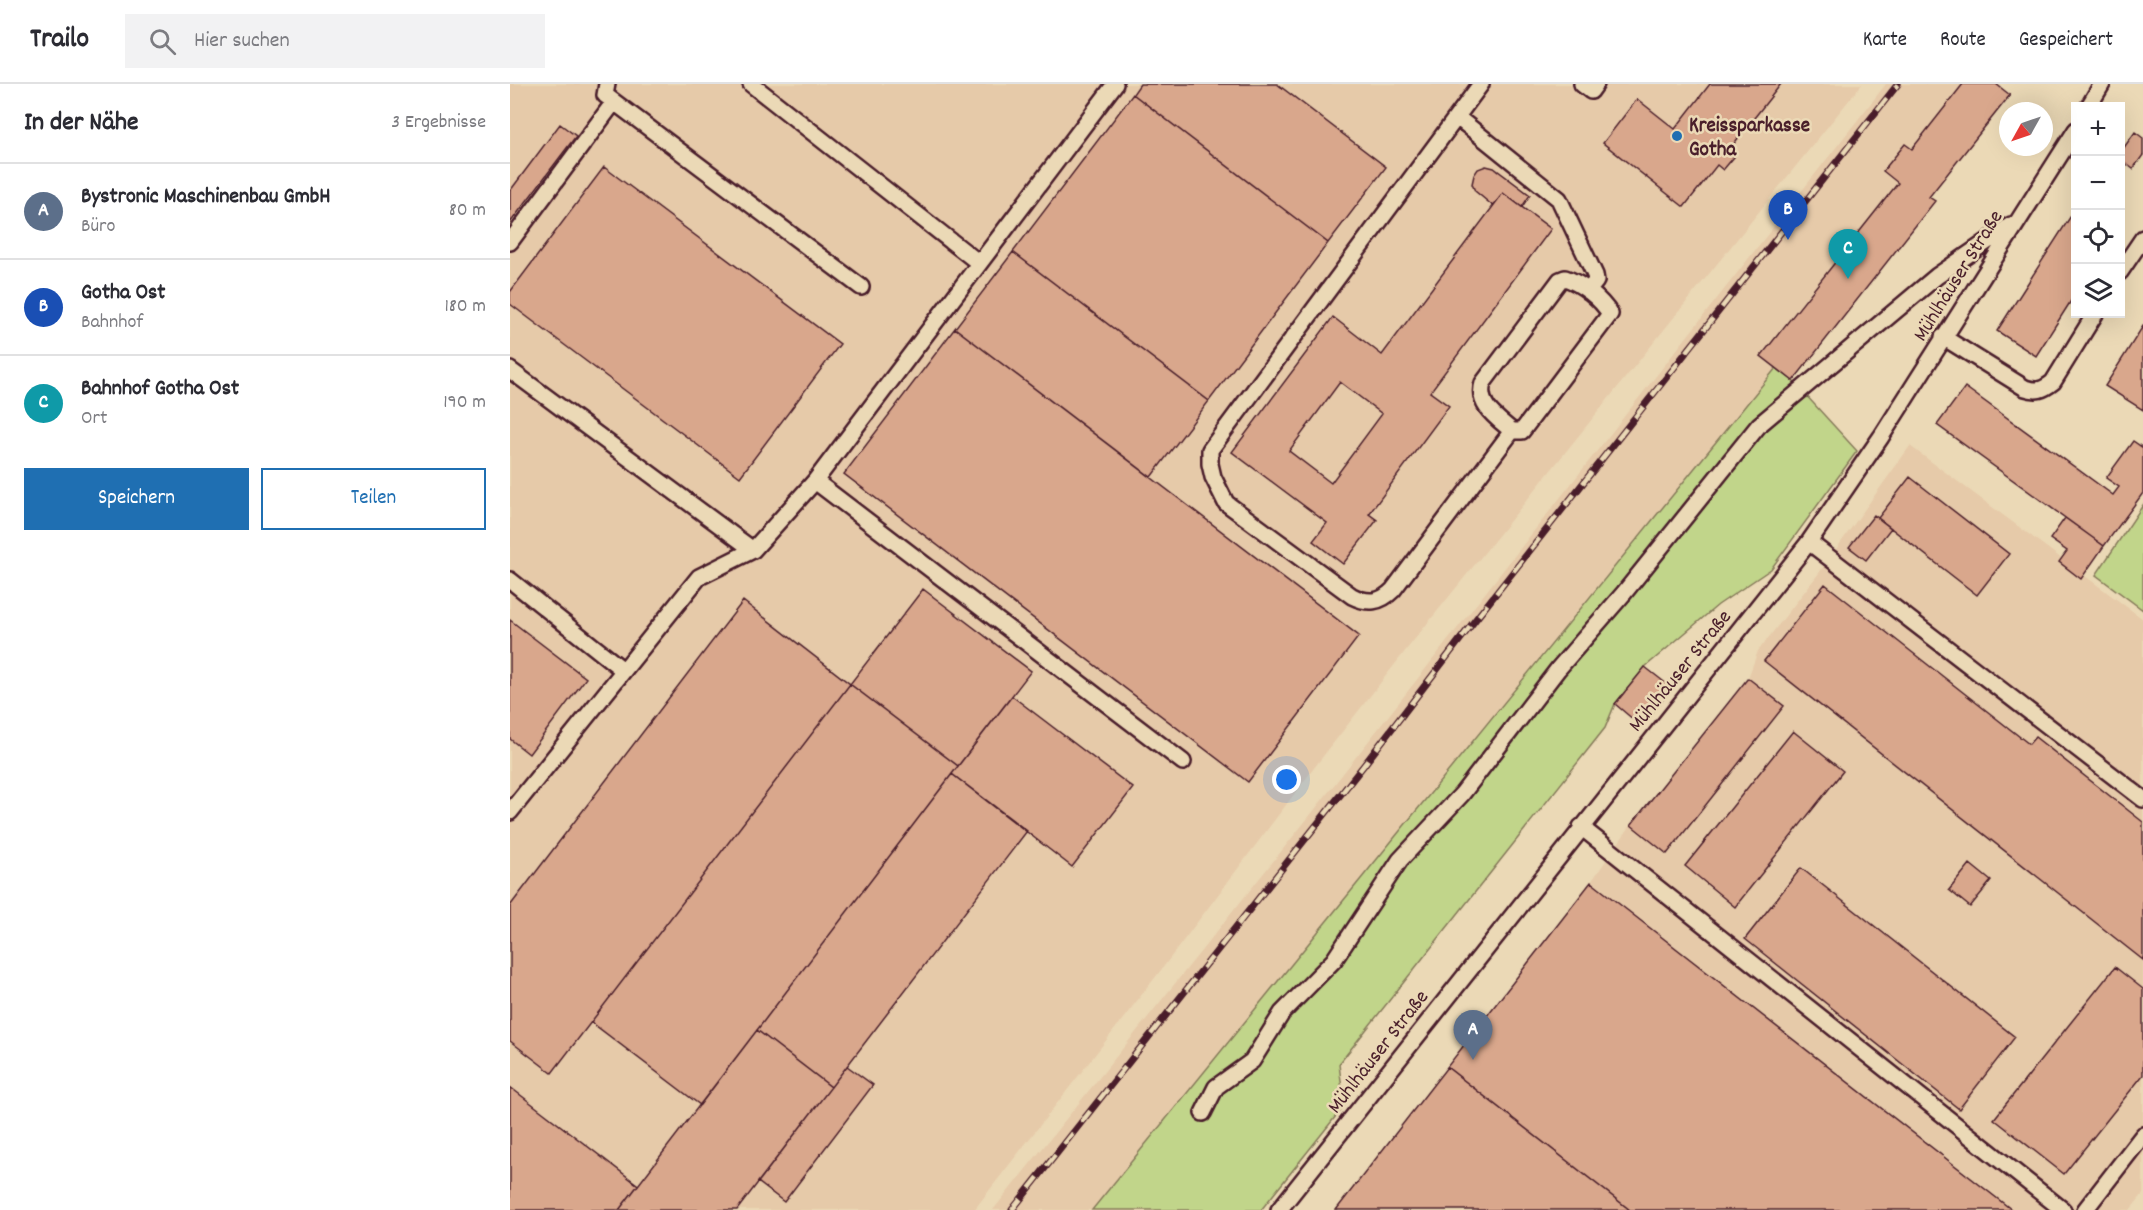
<!DOCTYPE html>
<html lang="de">
<meta charset="utf-8">
<style>
:root{--surface:#fff;--page:#f2f2f3;--text:#2b2b33;--muted:#7c7c81;--line:#e1e1e2;--accent:#1f6fb2}
body{margin:0;font-family:Dekko,sans-serif;background:var(--page);color:var(--text)}
.controls{position:absolute;right:18px;top:18px;display:grid;overflow:hidden;border-radius:0px;box-shadow:0 6px 24px #0002}
.controls button{width:54px;height:54px;display:grid;place-items:center;padding:0;border:0;border-bottom:2px solid var(--line);background:var(--surface);color:var(--text);font:30px sans-serif}
.compass{position:absolute;left:1489px;top:18px;width:54px;height:54px;border-radius:50%;background:var(--surface);box-shadow:0 6px 24px #0002;rotate:230deg}
.you{position:absolute;left:777px;top:696px;width:21px;height:21px;margin:-15px;border:4px solid #fff;border-radius:50%;background:#1a73e8;box-shadow:0 0 0 9px #1a73e833}
.badge{display:grid;place-items:center;width:39px;height:39px;border-radius:50%;background:var(--accent);color:#fff;font-size:20px;font-weight:700}
.pin{position:absolute;translate:-50% -50px;filter:drop-shadow(0 2px 3px #0008)}
.pin::after{content:'';position:absolute;top:32px;width:21px;height:18px;background:inherit;clip-path:polygon(0 0,100% 0,50% 100%)}
.list{margin:0;padding:0;list-style:none}
h2{display:flex;justify-content:space-between;align-items:center;height:78px;margin:0;padding:0 24px;font-size:26px}
h2 small{font-size:20px;font-weight:400;color:var(--muted)}
.list li{display:grid;grid-template-columns:39px 1fr auto;gap:18px;align-items:center;box-sizing:border-box;height:96px;padding:0 24px;border-top:2px solid var(--line)}
.list b{display:block;font-size:22px;white-space:nowrap}
.list p{margin:0;font-size:20px;white-space:nowrap;color:var(--muted)}
.list em{font-size:20px;font-style:normal;color:var(--muted)}
.actions{display:flex;gap:12px;padding:18px 24px}
.actions a{flex:1;padding:14px 0;border:2px solid var(--accent);border-radius:0px;text-align:center;font-size:21px;color:var(--accent)}
.actions .main{background:var(--accent);color:#fff}
.icon{flex:none;width:33px;height:33px;fill:none;stroke:currentColor;stroke-width:2;stroke-linecap:round;stroke-linejoin:round}
.map{position:relative;flex:none;width:1633px;height:1126px;overflow:hidden}
header{display:flex;align-items:center;gap:36px;box-sizing:border-box;height:84px;padding:0 30px;background:var(--surface);border-bottom:2px solid var(--line)}
header strong{font-size:28px}
nav{display:flex;gap:33px;margin-inline-start:auto;font-size:21px}
.search{width:420px;height:54px;background:var(--page);display:flex;align-items:center;gap:15px;box-sizing:border-box;padding:0 21px;border-radius:0px;color:var(--muted);font-size:22px}
main{display:flex}
aside{flex:1;background:var(--surface)}
.map>svg:first-child{display:block}
.built{fill:#e6caa9}
.green{fill:#c1d58a;stroke:#867a5a;stroke-width:1.5}
.building{fill:#d9a78c;stroke:#4a1f2b;stroke-width:1.5;fill-rule:evenodd}
.lines{fill:none;stroke-linecap:round;stroke-linejoin:round}
.lane-casing{stroke:#4a1f2b;stroke-width:20}
.lane{stroke:#ebd9b6;stroke-width:15}
.rail-casing{stroke:#4a1f2b;stroke-width:7}
.rail{stroke:#ebd9b6;stroke-width:4.5;stroke-dasharray:14;stroke-linecap:butt}
.poi-dot{fill:#1f6fb2;stroke:#ebd9b6;stroke-width:2}
.labels{text-anchor:middle;stroke-width:5;stroke-linejoin:round;paint-order:stroke}
.poi-label{font-size:21px;font-weight:bold;fill:#4a1f2b;stroke:#ebd9b6;text-anchor:start}
.street-label{font-size:21px;fill:#4a1f2b;stroke:#ebd9b6}
</style>
<header>
<strong>Trailo</strong>
<div class="search"><svg class="icon" aria-label="search" viewBox="0 0 24 24"><circle cx="10" cy="10" r="6"/><path d="M15 15l6 6"/></svg>Hier suchen</div>
<nav><a>Karte</a><a>Route</a><a>Gespeichert</a></nav>
</header>
<main>
<aside>
<h2>In der Nähe<small>3 Ergebnisse</small></h2>
<ul class="list">
<li><span class="badge" style="background:#5c6f8a">A</span><div><b>Bystronic Maschinenbau GmbH</b><p>Büro</p></div><em>80 m</em></li>
<li><span class="badge" style="background:#1a4fb4">B</span><div><b>Gotha Ost</b><p>Bahnhof</p></div><em>180 m</em></li>
<li><span class="badge" style="background:#0f9aa8">C</span><div><b>Bahnhof Gotha Ost</b><p>Ort</p></div><em>190 m</em></li>
</ul>
<div class="actions"><a class="main">Speichern</a><a>Teilen</a></div>
</aside>
<div class="map">
<svg width="1633" height="1126" viewBox="0 0 1633 1126">
<rect width="100%" height="100%" fill="#ebd9b6"/>
<filter id="ink" filterUnits="userSpaceOnUse"><feTurbulence type="fractalNoise" baseFrequency=".0167" numOctaves="2"/><feDisplacementMap in="SourceGraphic" scale="12" xChannelSelector="R" yChannelSelector="G"/><feConvolveMatrix kernelMatrix="1 2 1 2 8 2 1 2 1" color-interpolation-filters="sRGB"/></filter>
<g filter="url(#ink)">
<!-- built -->
<path class="built" d="M 0,0 L 1352,0 L 896,566 L 807,680 L 651,886 L 464,1126 L 0,1126 Z
M 1376,0 L 1453,0 L 1402,65 L 1395,60 L 1374,87 L 1388,99 L 1252,273 L 1266,284 L 582,1126 L 483,1126 L 798,734 Z
M 1400,362 L 1633,535 L 1633,1110 L 1620,1126 L 826,1126 L 1081,798 L 1121,741 L 1238,594 L 1248,567 L 1309,489 Z"/>
<!-- green -->
<path class="green" d="M 1266,284 L 1283,297 L 1347,367 L 1261,485 L 1208,521 L 1135,583 L 1105,620 L 1095,644 L 829,980 L 834,1022 L 751,1126 L 582,1126 Z
M 1633,421 L 1633,526 L 1586,491 Z"/>
<!-- building -->
<path class="building" d="M 630,0 L 767,0 L 876,83 L 818,159 L 623,10 Z
M 1200,0 L 1271,0 L 1218,67 L 1224,73 L 1213,86 L 1207,81 L 1174,123 L 1093,59 L 1127,15 L 1165,45 Z
M 1453,0 L 1486,0 L 1500,11 L 1419,113 L 1425,117 L 1283,297 L 1251,272 L 1388,99 L 1373,87 L 1395,60 L 1402,65 Z
M 623,10 L 818,159 L 699,317 L 503,168 Z
M 50,40 L 66,52 L 0,139 L 0,107 Z
M 1625,48 L 1633,54 L 1633,71 L 1623,85 L 1610,75 L 1610,69 Z
M 976,82 L 984,84 L 1020,111 L 1012,123 L 993,109 L 983,122 L 965,107 L 962,100 L 964,91 L 968,85 Z
M 94,83 L 330,260 L 230,393 L 0,220 L 0,208 Z
M 993,109 L 1041,145 L 920,308 L 939,322 L 859,430 L 867,436 L 833,480 L 803,457 L 817,439 L 722,368 L 823,233 L 872,271 ZM 830,298 L 872,330 L 821,399 L 779,367 Z
M 1566,124 L 1566,209 L 1526,272 L 1487,247 Z
M 503,168 L 699,317 L 641,393 L 445,244 Z
M 1633,242 L 1633,326 L 1595,302 Z
M 445,244 L 849,552 L 738,698 L 334,390 Z
M 1455,303 L 1603,411 L 1609,403 L 1596,394 L 1623,357 L 1633,364 L 1633,409 L 1594,462 L 1427,341 Z
M 1400,393 L 1499,470 L 1467,511 L 1368,434 Z
M 1364,431 L 1381,444 L 1356,476 L 1339,463 Z
M 1555,434 L 1594,462 L 1571,495 L 1549,478 L 1557,467 L 1540,455 Z
M 1315,500 L 1519,660 L 1525,653 L 1633,738 L 1633,876 L 1254,577 Z
M 413,505 L 521,587 L 448,682 L 340,600 Z
M 233,517 L 340,600 L 42,989 L 0,957 L 0,822 Z
M 0,536 L 76,594 L 19,670 L 0,655 Z
M 1135,583 L 1162,604 L 1131,642 L 1105,620 Z
M 1238,594 L 1274,622 L 1157,770 L 1121,741 Z
M 340,600 L 448,682 L 190,1021 L 81,938 Z
M 502,612 L 623,704 L 562,783 L 442,690 Z
M 1283,647 L 1333,687 L 1225,823 L 1175,782 Z
M 442,690 L 517,747 L 321,1003 L 247,946 Z
M 1460,780 L 1481,797 L 1460,823 L 1439,806 Z
M 1291,784 L 1505,953 L 1449,1025 L 1235,855 Z
M 1081,798 L 1502,1126 L 1120,1126 L 937,983 Z
M 1605,883 L 1633,905 L 1633,991 L 1554,1090 L 1484,1035 Z
M 247,946 L 321,1003 L 227,1126 L 109,1126 Z
M 337,982 L 363,1001 L 274,1118 L 248,1098 Z
M 937,983 L 1120,1126 L 826,1126 Z
M 0,1003 L 128,1101 L 109,1126 L 0,1126 Z"/>
<g class="lines">
<defs>
<path id="lane" d="M 97,0 L 95,11 L 351,203
M 241,0 L 469,179
M 971,0 L 700,366 L 700,380 L 703,393 L 716,419 L 842,512 C 858,520 870,519 883,506 L 1002,347
M 1072,0 L 1081,7 L 1086,0
M 1579,22 L 1592,0
M 947,33 L 1049,115 L 1085,191 L 1086,197 L 1078,207
M 0,158 L 104,18
M 1610,188 L 1633,154
M 1055,194 C 1071,199 1091,215 1100,230 L 1012,347 L 1002,347 C 987,334 966,321 973,299 L 1050,196 Z
M 1433,253 L 1515,304 C 1527,308 1533,306 1543,298 L 1585,230
M 0,286 L 243,466
M 305,397 L 673,678
M 1299,458 L 1633,715
M 0,496 L 113,586
M 0,728 L 189,493 L 243,466 L 305,397 L 605,0
M 1071,743 L 1553,1126
M 693,1029 L 706,1003 L 742,977 L 772,929 L 824,876 L 890,776 L 952,710 L 1048,585 L 1114,509 L 1249,341 L 1427,192 L 1501,141
M 769,1126 L 1299,458 L 1371,353 L 1566,46
M 1575,1126 L 1633,1051"/>
</defs>
<!-- lane casing -->
<use href="#lane" class="lane-casing"/>
<!-- lane -->
<use href="#lane" class="lane"/>
<defs>
<path id="rail" d="M 502,1126 L 854,681 L 969,531 L 1388,0"/>
</defs>
<!-- rail casing -->
<use href="#rail" class="rail-casing"/>
<!-- rail -->
<use href="#rail" class="rail"/>
</g>
</g>
<!-- markers -->
<circle class="poi-dot" cx="1167" cy="52" r="6"/>
<g class="labels">
<!-- poi labels -->
<g class="poi-label">
<text x="1179" y="47">Kreissparkasse<tspan x="1179" dy="24">Gotha</tspan></text>
</g>
<!-- street labels -->
<g class="street-label">
<text transform="translate(1447 191) rotate(-58)" y="7">Mühlhäuser Straße</text>
<text transform="translate(1169 586) rotate(-51)" y="7">Mühlhäuser Straße</text>
<text transform="translate(867 967) rotate(-52)" y="7">Mühlhäuser Straße</text>
</g>
</g>
</svg>
<div class="controls">
<button>+</button>
<button>−</button>
<button><svg class="icon" aria-label="locate" viewBox="0 0 24 24"><circle cx="12" cy="12" r="6"/><path d="M12 2v4M12 18v4M2 12h4M18 12h4"/></svg></button>
<button><svg class="icon" aria-label="layers" viewBox="0 0 24 24"><path d="M12 4l9 5-9 5-9-5zM3 14l9 5 9-5"/></svg></button>
</div>
<svg class="compass" viewBox="-18 -18 36 36"><path d="M0-13l5 13h-10z" fill="#e53935"/><path d="M0 13l5-13h-10z" fill="#7c7c81"/></svg>
<div class="you"></div>
<div class="pin badge" style="left:963px;top:976px;background:#5c6f8a">A</div>
<div class="pin badge" style="left:1278px;top:156px;background:#1a4fb4">B</div>
<div class="pin badge" style="left:1338px;top:195px;background:#0f9aa8">C</div>
</div>
</main>
